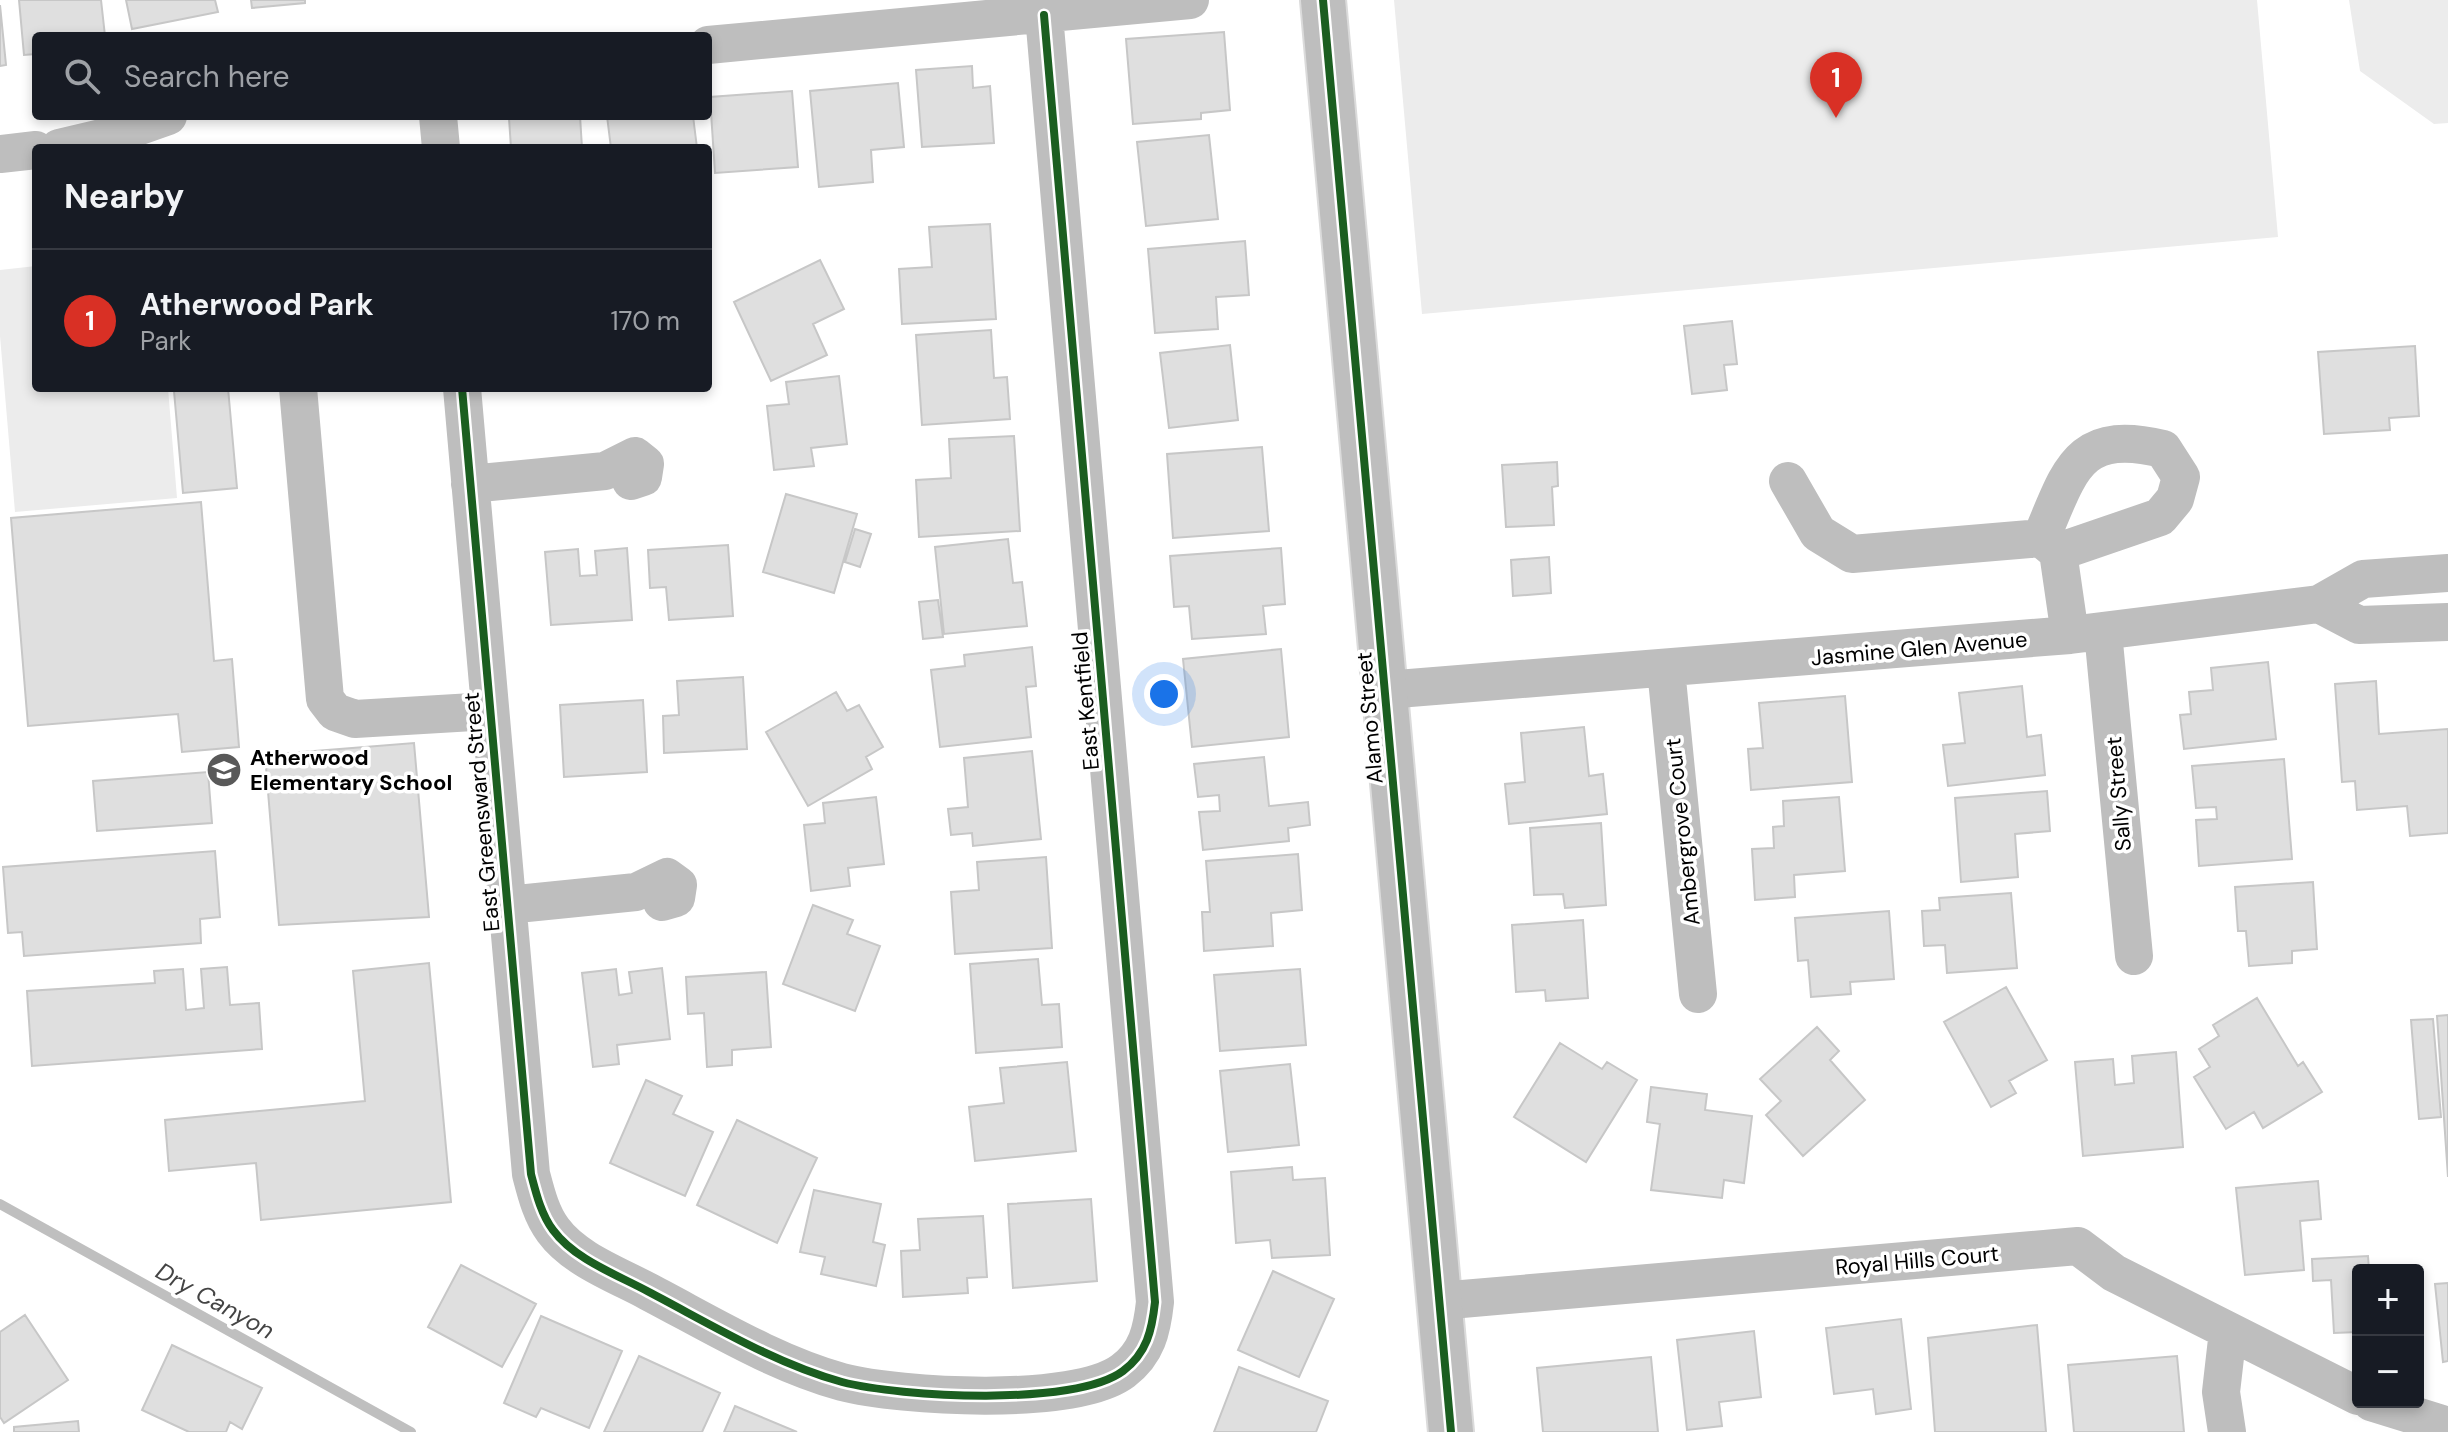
<!DOCTYPE html>
<meta charset="utf-8">
<style>
:root{--surface:#171b24;--page:#20242c;--text:#f1f3f6;--muted:#9ea1a6;--line:#363941;--accent:#d93025}
body{margin:0;font-family:"DM Sans",sans-serif;background:var(--page);color:var(--text)}
.controls{position:absolute;right:24px;bottom:24px;display:grid;overflow:hidden;border-radius:8px;box-shadow:0 4px 12px #0003}
.controls button{width:72px;height:72px;display:grid;place-items:center;padding:0;border:0;border-bottom:2px solid var(--line);background:var(--surface);color:var(--text);font:40px sans-serif}
.you{position:absolute;left:1164px;top:694px;width:28px;height:28px;margin:-20px;border:6px solid #fff;border-radius:50%;background:#1a73e8;box-shadow:0 0 0 12px #1a73e833}
.badge{display:grid;place-items:center;width:52px;height:52px;border-radius:50%;background:var(--accent);color:#fff;font-size:26px;font-weight:700}
.pin{position:absolute;translate:-50% -66px;filter:drop-shadow(0 2px 4px #0008)}
.pin::after{content:'';position:absolute;top:42px;width:28px;height:24px;background:inherit;clip-path:polygon(0 0,100% 0,50% 100%)}
.list{margin:0;padding:0;list-style:none}
h2{display:flex;justify-content:space-between;align-items:center;height:104px;margin:0;padding:0 32px;font-size:34px}
h2 small{font-size:26px;font-weight:400;color:var(--muted)}
.list li{display:grid;grid-template-columns:52px 1fr auto;gap:24px;align-items:center;box-sizing:border-box;height:144px;padding:0 32px;border-top:2px solid var(--line)}
.list b{display:block;font-size:30px;white-space:nowrap}
.list p{margin:0;font-size:26px;white-space:nowrap;color:var(--muted)}
.list em{font-size:26px;font-style:normal;color:var(--muted)}
.icon{flex:none;width:44px;height:44px;fill:none;stroke:currentColor;stroke-width:2;stroke-linecap:round;stroke-linejoin:round}
.map{position:relative;flex:none;width:2448px;height:1432px;overflow:hidden}
.search{position:absolute;background:var(--surface);box-shadow:0 4px 12px #0003;left:32px;top:32px;width:680px;height:88px;display:flex;align-items:center;gap:20px;box-sizing:border-box;padding:0 28px;border-radius:8px;color:var(--muted);font-size:30px}
.panel{position:absolute;background:var(--surface);box-shadow:0 4px 12px #0003;left:32px;top:144px;width:680px;height:248px;border-radius:8px}
.map>svg:first-child{display:block}
.green{fill:#ececec}
.lines{fill:none;stroke-linecap:round;stroke-linejoin:round}
.stream{stroke:#bfbfbf;stroke-width:10}
.building{fill:#dfdfdf;stroke:#c7c7c7;stroke-width:2}
.major-casing{stroke:#dbdbdb;stroke-width:48}
.minor{stroke:#bebebe;stroke-width:38}
.major{stroke:#bebebe;stroke-width:44}
.cycleway-casing{stroke:#fff;stroke-width:13}
.cycleway{stroke:#1b5e20;stroke-width:8}
.labels{text-anchor:middle;stroke-width:7;stroke-linejoin:round;paint-order:stroke}
.street-label{font-size:22px;fill:#000;stroke:#fff}
.poi-label{font-size:22px;font-weight:bold;fill:#000;stroke:#fff;text-anchor:start}
.water-label{font-size:24px;font-style:italic;fill:#444;stroke:#fff}
</style>
<div class="map">
<svg width="2448" height="1432" viewBox="0 0 2448 1432">
<rect width="100%" height="100%" fill="#fff"/>
<!-- green -->
<path class="green" d="M 1394,0 L 2257,0 L 2278,237 L 1422,314 Z
M 2349,0 L 2448,0 L 2448,123 L 2434,124 L 2360,71 Z
M 36,266 L 36,388 L 168,388 L 177,498 L 15,512 L 0,336 L 0,270 Z"/>
<g class="lines">
<!-- stream -->
<path class="stream" d="M 0,1204 L 411,1432"/>
</g>
<!-- building -->
<path class="building" d="M 19,0 L 101,0 L 105,36 L 36,36 L 36,54 L 24,55 Z
M 126,0 L 215,0 L 218,12 L 132,29 Z
M 251,0 L 305,0 L 305,3 L 252,8 Z
M 0,5 L 6,65 L 0,66 Z
M 1224,32 L 1230,110 L 1201,113 L 1201,119 L 1133,124 L 1126,39 Z
M 972,66 L 973,88 L 990,86 L 994,143 L 922,147 L 916,70 Z
M 898,83 L 904,147 L 871,150 L 873,182 L 819,187 L 810,91 Z
M 792,91 L 798,167 L 715,173 L 710,97 Z
M 580,116 L 582,148 L 511,148 L 509,118 Z
M 607,116 L 651,116 L 651,119 L 693,116 L 697,148 L 611,148 Z
M 1209,135 L 1218,219 L 1146,226 L 1137,142 Z
M 990,224 L 996,319 L 902,324 L 899,269 L 932,267 L 929,227 Z
M 1245,241 L 1249,295 L 1216,297 L 1218,329 L 1155,333 L 1148,249 Z
M 820,260 L 844,309 L 813,324 L 827,355 L 771,381 L 734,302 Z
M 1732,321 L 1737,364 L 1724,365 L 1727,390 L 1692,394 L 1684,326 Z
M 991,330 L 994,378 L 1007,377 L 1010,419 L 922,425 L 916,335 Z
M 1230,345 L 1238,420 L 1169,428 L 1160,353 Z
M 2415,346 L 2419,416 L 2389,418 L 2390,430 L 2324,434 L 2318,352 Z
M 839,376 L 847,444 L 811,448 L 814,466 L 774,470 L 767,406 L 789,404 L 786,382 Z
M 228,388 L 237,488 L 183,493 L 174,391 Z
M 1014,436 L 1020,531 L 919,537 L 916,480 L 951,478 L 949,439 Z
M 1262,447 L 1269,531 L 1173,538 L 1167,454 Z
M 1557,462 L 1558,486 L 1552,487 L 1554,525 L 1506,527 L 1502,465 Z
M 786,494 L 857,514 L 834,593 L 763,572 Z
M 201,502 L 214,661 L 232,659 L 239,747 L 182,752 L 178,714 L 28,726 L 11,518 Z
M 855,529 L 871,534 L 860,567 L 845,562 Z
M 1008,539 L 1013,583 L 1022,582 L 1027,626 L 944,634 L 935,547 Z
M 728,545 L 733,616 L 669,620 L 666,587 L 650,588 L 648,550 Z
M 627,548 L 632,620 L 551,625 L 545,552 L 578,549 L 580,576 L 597,575 L 595,551 Z
M 1281,548 L 1285,604 L 1263,606 L 1266,634 L 1192,639 L 1189,606 L 1174,607 L 1170,556 Z
M 1549,557 L 1551,593 L 1513,596 L 1511,560 Z
M 938,600 L 943,637 L 923,639 L 919,602 Z
M 1032,647 L 1036,686 L 1026,687 L 1031,737 L 940,747 L 931,670 L 965,666 L 964,655 Z
M 1281,649 L 1289,737 L 1192,747 L 1183,659 Z
M 2268,662 L 2276,739 L 2184,749 L 2180,715 L 2191,714 L 2189,692 L 2213,690 L 2211,668 Z
M 743,677 L 747,749 L 664,753 L 663,716 L 679,715 L 677,681 Z
M 2376,681 L 2379,734 L 2448,729 L 2448,833 L 2410,836 L 2407,806 L 2357,810 L 2355,781 L 2342,782 L 2335,684 Z
M 2022,686 L 2027,737 L 2041,735 L 2045,775 L 1948,786 L 1943,745 L 1965,743 L 1959,693 Z
M 836,692 L 847,711 L 859,705 L 883,747 L 866,757 L 872,769 L 808,806 L 766,732 Z
M 1845,696 L 1852,782 L 1751,790 L 1748,749 L 1763,748 L 1759,703 Z
M 643,700 L 647,772 L 564,777 L 560,705 Z
M 1584,727 L 1589,776 L 1603,774 L 1607,814 L 1509,824 L 1505,784 L 1525,782 L 1521,733 Z
M 414,743 L 429,917 L 279,925 L 265,755 Z
M 1032,751 L 1041,839 L 973,846 L 972,833 L 951,835 L 948,809 L 968,807 L 964,758 Z
M 1264,757 L 1269,806 L 1308,802 L 1310,825 L 1288,828 L 1289,841 L 1203,850 L 1199,812 L 1220,811 L 1219,795 L 1198,797 L 1194,764 Z
M 2284,759 L 2292,859 L 2199,866 L 2196,820 L 2217,819 L 2216,807 L 2196,808 L 2192,766 Z
M 208,772 L 212,823 L 97,831 L 93,781 Z
M 2047,791 L 2050,831 L 2015,834 L 2018,877 L 1961,882 L 1955,798 Z
M 876,797 L 884,864 L 848,868 L 850,886 L 811,891 L 804,825 L 825,823 L 823,803 Z
M 1839,797 L 1845,871 L 1794,875 L 1795,897 L 1755,900 L 1752,849 L 1774,848 L 1773,827 L 1784,826 L 1783,801 Z
M 1601,823 L 1606,905 L 1565,908 L 1563,894 L 1534,895 L 1530,828 Z
M 215,851 L 220,917 L 200,919 L 201,943 L 24,956 L 22,932 L 8,933 L 3,867 Z
M 1298,854 L 1302,910 L 1271,913 L 1273,946 L 1204,951 L 1202,912 L 1210,912 L 1206,861 Z
M 1046,857 L 1052,948 L 955,954 L 951,892 L 979,890 L 977,862 Z
M 2313,882 L 2317,949 L 2292,951 L 2292,963 L 2249,966 L 2246,931 L 2238,931 L 2235,887 Z
M 2011,893 L 2017,968 L 1947,973 L 1945,945 L 1924,946 L 1922,911 L 1940,910 L 1939,898 Z
M 813,905 L 853,920 L 847,934 L 880,946 L 855,1011 L 783,984 Z
M 1889,911 L 1894,979 L 1850,982 L 1851,994 L 1811,997 L 1808,960 L 1798,961 L 1795,918 Z
M 1583,920 L 1588,998 L 1546,1001 L 1545,990 L 1516,992 L 1512,925 Z
M 1038,959 L 1042,1005 L 1059,1004 L 1062,1047 L 976,1053 L 970,964 Z
M 429,963 L 451,1202 L 261,1220 L 256,1163 L 169,1171 L 165,1120 L 365,1101 L 353,971 Z
M 227,967 L 230,1005 L 259,1003 L 262,1049 L 32,1066 L 27,991 L 155,983 L 154,971 L 183,969 L 186,1010 L 204,1008 L 201,969 Z
M 662,968 L 670,1039 L 617,1045 L 619,1064 L 593,1067 L 582,973 L 616,969 L 619,995 L 632,993 L 629,972 Z
M 1300,969 L 1306,1045 L 1220,1051 L 1214,975 Z
M 766,972 L 771,1047 L 732,1050 L 732,1065 L 707,1067 L 704,1013 L 688,1014 L 686,977 Z
M 2006,987 L 2047,1060 L 2009,1081 L 2016,1093 L 1991,1107 L 1944,1022 Z
M 2257,998 L 2298,1066 L 2303,1062 L 2322,1092 L 2263,1128 L 2254,1112 L 2226,1129 L 2194,1077 L 2210,1067 L 2199,1049 L 2219,1036 L 2213,1025 Z
M 2448,1015 L 2448,1177 L 2437,1016 Z
M 2433,1019 L 2441,1117 L 2419,1119 L 2411,1020 Z
M 1817,1027 L 1839,1051 L 1830,1060 L 1865,1100 L 1803,1156 L 1766,1115 L 1781,1101 L 1760,1079 Z
M 1560,1043 L 1602,1069 L 1607,1062 L 1637,1080 L 1586,1162 L 1514,1117 Z
M 2176,1052 L 2183,1147 L 2083,1156 L 2075,1062 L 2113,1059 L 2115,1085 L 2134,1083 L 2132,1056 Z
M 1067,1062 L 1076,1151 L 975,1161 L 969,1107 L 1004,1103 L 1000,1068 Z
M 1290,1064 L 1299,1145 L 1228,1152 L 1220,1071 Z
M 646,1080 L 682,1096 L 673,1114 L 713,1132 L 685,1196 L 610,1163 Z
M 1651,1087 L 1707,1094 L 1705,1110 L 1752,1116 L 1744,1183 L 1724,1180 L 1722,1198 L 1651,1190 L 1660,1124 L 1647,1122 Z
M 737,1120 L 817,1158 L 777,1243 L 697,1205 Z
M 1292,1167 L 1293,1180 L 1325,1178 L 1330,1255 L 1272,1258 L 1270,1240 L 1236,1243 L 1231,1172 Z
M 2318,1181 L 2321,1219 L 2300,1221 L 2304,1270 L 2245,1275 L 2236,1188 Z
M 814,1190 L 881,1204 L 873,1242 L 885,1245 L 876,1286 L 821,1274 L 825,1257 L 800,1252 Z
M 1091,1199 L 1097,1281 L 1013,1288 L 1008,1204 Z
M 983,1216 L 987,1277 L 967,1278 L 968,1293 L 903,1297 L 901,1251 L 920,1250 L 918,1219 Z
M 2368,1256 L 2369,1270 L 2358,1270 L 2358,1332 L 2334,1333 L 2331,1280 L 2313,1281 L 2312,1259 Z
M 461,1265 L 536,1304 L 502,1367 L 428,1327 Z
M 1273,1271 L 1334,1299 L 1299,1377 L 1238,1350 Z
M 2448,1283 L 2448,1361 L 2443,1362 L 2435,1284 Z
M 25,1315 L 68,1380 L 4,1423 L 0,1417 L 0,1332 Z
M 541,1316 L 622,1351 L 589,1428 L 541,1408 L 536,1417 L 504,1403 Z
M 1901,1319 L 1911,1409 L 1876,1414 L 1873,1389 L 1834,1394 L 1826,1328 Z
M 2037,1325 L 2046,1432 L 1935,1432 L 1928,1338 Z
M 1754,1331 L 1761,1397 L 1719,1402 L 1722,1426 L 1687,1430 L 1677,1340 Z
M 172,1345 L 262,1388 L 242,1429 L 230,1422 L 226,1432 L 189,1432 L 142,1410 Z
M 639,1356 L 720,1393 L 702,1432 L 604,1432 Z
M 2177,1356 L 2184,1432 L 2074,1432 L 2068,1365 Z
M 1651,1357 L 1658,1432 L 1543,1432 L 1537,1368 Z
M 1239,1367 L 1328,1401 L 1316,1432 L 1214,1432 Z
M 735,1406 L 797,1432 L 724,1432 Z
M 78,1421 L 79,1432 L 14,1432 L 14,1427 Z"/>
<g class="lines">
<defs>
<path id="major" d="M 1323,0 L 1451,1432"/>
</defs>
<!-- major casing -->
<use href="#major" class="major-casing"/>
<!-- minor -->
<path class="minor" d="M 708,45 L 1190,0
M 438,116 L 441,148
M 59,148 L 114,135 L 168,116
M 0,154 L 36,150
M 298,388 L 325,699 L 335,712 L 355,719 L 490,711
M 462,388 L 531,1174 C 536,1193 541,1214 553,1230 C 575,1260 618,1275 649,1292 C 712,1325 774,1363 842,1382 C 900,1397 1075,1407 1123,1371 C 1147,1353 1152,1330 1155,1302 L 1044,15
M 1788,481 L 1818,533 L 1852,554 L 2041,538 L 2058,552 L 2070,635
M 470,484 L 605,471 L 635,456 L 645,464 L 643,477 L 631,481
M 2041,538 C 2070,471 2077,428 2163,449 L 2181,477 L 2175,499 L 2160,517 L 2058,552
M 2319,604 L 2363,579 L 2448,573
M 2103,632 L 2134,956
M 1666,669 L 1698,994
M 1385,690 L 2070,635 L 2319,604 L 2359,625 L 2448,622
M 507,905 L 636,892 L 667,877 L 678,885 L 676,898 L 662,902
M 1439,1301 L 2078,1246 L 2114,1273 L 2358,1396
M 2371,1402 L 2448,1426
M 2227,1432 L 2221,1392 L 2228,1331"/>
<!-- major -->
<use href="#major" class="major"/>
<defs>
<path id="cycleway" d="M 1323,0 L 1451,1432
M 462,388 L 531,1174 C 536,1193 541,1214 553,1230 C 575,1260 618,1275 649,1292 C 712,1325 774,1363 842,1382 C 900,1397 1075,1407 1123,1371 C 1147,1353 1152,1330 1155,1302 L 1044,15"/>
</defs>
<!-- cycleway casing -->
<use href="#cycleway" class="cycleway-casing"/>
<!-- cycleway -->
<use href="#cycleway" class="cycleway"/>
</g>
<!-- icons -->
<defs>
<symbol id="school-disc" viewBox="-11 -11 22 22"><circle r="9.5" fill="#595959" stroke="#fff"/><path d="M0-5L7-2L0 1L-7-2ZM-4 1L0 2.5L4 1V4Q0 6-4 4Z" fill="#fff"/></symbol>
</defs>
<g fill-rule="evenodd">
<use href="#school-disc" x="204" y="750" width="40" height="40"/>
</g>
<g class="labels">
<!-- street labels -->
<g class="street-label">
<text transform="translate(1919 648) rotate(-5)" y="8">Jasmine Glen Avenue</text>
<text transform="translate(1085 701) rotate(-95)" y="8">East Kentfield</text>
<text transform="translate(1369 718) rotate(-95)" y="8">Alamo Street</text>
<text transform="translate(2118 794) rotate(-95)" y="8">Sally Street</text>
<text transform="translate(481 812) rotate(-95)" y="8">East Greensward Street</text>
<text transform="translate(1682 832) rotate(-96)" y="8">Ambergrove Court</text>
<text transform="translate(1917 1260) rotate(-5)" y="8">Royal Hills Court</text>
</g>
<!-- poi labels -->
<g class="poi-label">
<text x="250" y="765">Atherwood<tspan x="250" dy="25">Elementary School</tspan></text>
</g>
<!-- water labels -->
<g class="water-label">
<text transform="translate(215 1301) rotate(29)" y="8">Dry Canyon</text>
</g>
</g>
</svg>
<div class="controls">
<button>+</button>
<button>−</button>
</div>
<div class="you"></div>
<div class="pin badge" style="left:1836px;top:118px">1</div>
<div class="search"><svg class="icon" aria-label="search" viewBox="0 0 24 24"><circle cx="10" cy="10" r="6"/><path d="M15 15l6 6"/></svg>Search here</div>
<section class="panel">
<h2>Nearby<small></small></h2>
<ul class="list">
<li><span class="badge">1</span><div><b>Atherwood Park</b><p>Park</p></div><em>170 m</em></li>
</ul>
</section>
</div>
